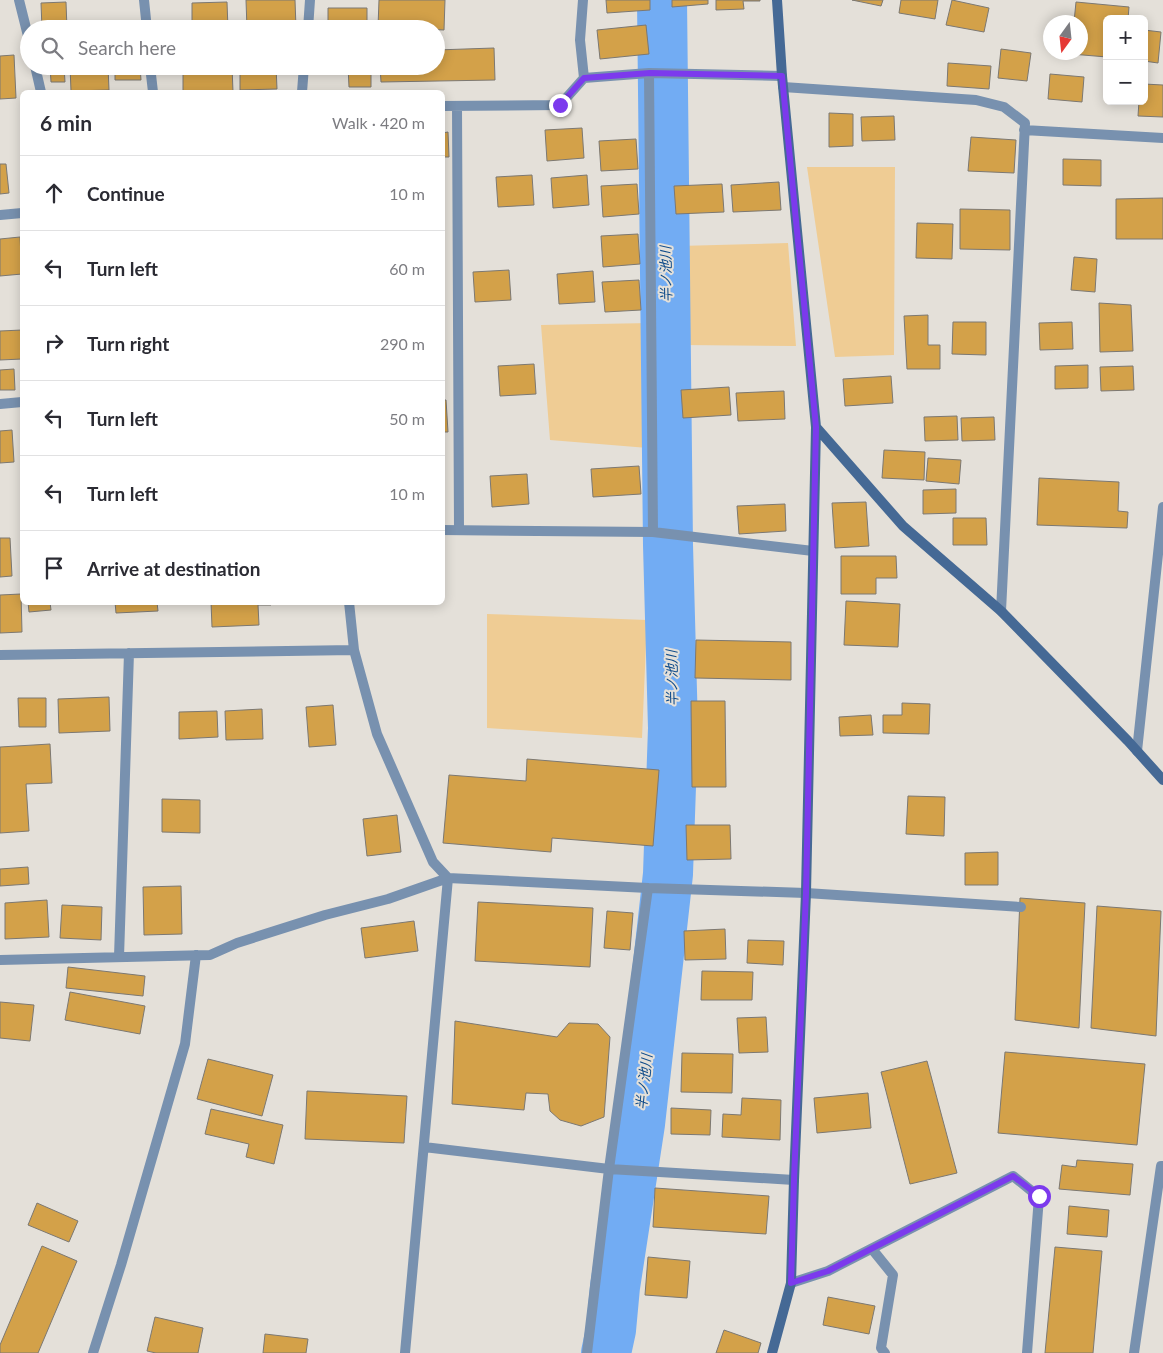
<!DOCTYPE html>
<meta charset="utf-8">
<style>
:root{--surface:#fff;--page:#f2f2f3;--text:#2b2b33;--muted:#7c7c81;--line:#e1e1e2}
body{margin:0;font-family:Lato,"Noto Sans JP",sans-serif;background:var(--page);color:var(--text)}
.controls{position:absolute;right:15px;top:15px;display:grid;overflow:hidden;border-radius:8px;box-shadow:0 2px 12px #0003}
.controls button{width:45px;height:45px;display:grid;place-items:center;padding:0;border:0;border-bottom:1px solid var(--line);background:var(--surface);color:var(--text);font:25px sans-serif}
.compass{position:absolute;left:1043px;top:15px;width:45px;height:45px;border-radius:50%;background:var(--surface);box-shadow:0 2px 12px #0003;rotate:195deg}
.stop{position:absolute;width:15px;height:15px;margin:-11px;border:4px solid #7c3aed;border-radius:50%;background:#fff}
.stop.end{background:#7c3aed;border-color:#fff;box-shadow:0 1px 5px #0008}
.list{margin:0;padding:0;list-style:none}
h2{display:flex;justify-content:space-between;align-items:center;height:65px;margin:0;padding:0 20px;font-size:21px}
h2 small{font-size:16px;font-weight:400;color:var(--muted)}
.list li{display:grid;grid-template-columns:32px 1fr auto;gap:15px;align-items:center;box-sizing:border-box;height:75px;padding:0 20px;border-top:1px solid var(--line)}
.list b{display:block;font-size:19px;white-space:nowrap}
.list em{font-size:16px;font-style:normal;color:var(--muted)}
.icon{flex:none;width:28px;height:28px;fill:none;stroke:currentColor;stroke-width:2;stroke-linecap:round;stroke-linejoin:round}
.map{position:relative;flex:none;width:1163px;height:1353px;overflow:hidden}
.search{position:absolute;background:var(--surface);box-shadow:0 2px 12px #0003;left:20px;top:20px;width:425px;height:55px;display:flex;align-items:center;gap:12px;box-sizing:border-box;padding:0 18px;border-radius:28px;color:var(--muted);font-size:19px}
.panel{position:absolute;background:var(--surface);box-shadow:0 2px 12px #0003;left:20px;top:90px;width:425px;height:515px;border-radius:8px}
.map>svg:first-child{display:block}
.green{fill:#efcc94}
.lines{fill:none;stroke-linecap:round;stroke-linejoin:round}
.river{stroke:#72acf3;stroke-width:50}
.building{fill:#d3a149;stroke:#7c7872}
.street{stroke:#7891af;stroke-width:10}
.secondary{stroke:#456995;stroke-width:10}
.route{stroke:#7c3aed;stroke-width:6}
.labels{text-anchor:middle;stroke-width:4;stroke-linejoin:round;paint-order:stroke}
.water-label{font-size:14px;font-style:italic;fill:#0d4a89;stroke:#e4e0d9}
</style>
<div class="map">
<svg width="1163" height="1353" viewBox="0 0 1163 1353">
<rect width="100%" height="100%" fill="#e4e0d9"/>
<!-- green -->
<path class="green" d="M 807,167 L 895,167 L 894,355 L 835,357 Z
M 788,243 L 796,346 L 682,345 L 679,246 Z
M 651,323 L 648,448 L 550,440 L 541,325 Z
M 487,614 L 647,620 L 642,738 L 487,728 Z"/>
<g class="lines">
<!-- river -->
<path class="river" d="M 606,1353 L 611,1330 L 615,1287 L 640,1124 L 668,874 L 673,728 L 668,545 L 662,0"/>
</g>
<!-- building -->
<path class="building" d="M 246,0 L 295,0 L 296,28 L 247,29 Z
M 379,0 L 445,0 L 444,30 L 378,27 Z
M 606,0 L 650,0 L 650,10 L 607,13 Z
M 672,0 L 708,0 L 708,4 L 672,7 Z
M 716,0 L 760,0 L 760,1 L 743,1 L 744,9 L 716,10 Z
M 852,0 L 883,0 L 881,6 Z
M 901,0 L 938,0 L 935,19 L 899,13 Z
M 952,0 L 989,8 L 984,32 L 946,25 Z
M 66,2 L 67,29 L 42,29 L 41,3 Z
M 227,2 L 228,29 L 192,29 L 192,3 Z
M 1076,2 L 1129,7 L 1128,19 L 1107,19 L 1107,57 L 1071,54 L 1080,52 L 1080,22 L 1074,22 Z
M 328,8 L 367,8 L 367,29 L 328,29 Z
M 646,25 L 649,54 L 600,59 L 597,30 Z
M 1144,30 L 1161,32 L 1158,63 L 1144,61 Z
M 494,48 L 495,80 L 381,82 L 380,66 L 436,66 L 436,50 Z
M 1001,49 L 1031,53 L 1027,81 L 998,78 Z
M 14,55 L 16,98 L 0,99 L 0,56 Z
M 948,63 L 991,66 L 989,89 L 947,86 Z
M 50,66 L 64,66 L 65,82 L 51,82 Z
M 70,66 L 108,66 L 109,90 L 71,91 Z
M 115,66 L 140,66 L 141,80 L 115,80 Z
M 183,66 L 232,66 L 233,92 L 183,92 Z
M 240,66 L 276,66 L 277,89 L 240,90 Z
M 348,66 L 371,66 L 371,87 L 349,87 Z
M 1050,74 L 1084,77 L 1082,102 L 1048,99 Z
M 1144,84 L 1163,85 L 1163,117 L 1138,116 L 1139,101 L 1144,101 Z
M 829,113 L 853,114 L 853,146 L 829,147 Z
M 894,116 L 895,140 L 862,141 L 861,117 Z
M 582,128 L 584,158 L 547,161 L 545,130 Z
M 448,132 L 449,157 L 442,157 L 442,133 Z
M 971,137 L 1016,140 L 1014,173 L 968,171 Z
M 636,139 L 638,169 L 601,171 L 599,141 Z
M 1063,159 L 1101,160 L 1101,186 L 1063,185 Z
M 0,164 L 6,164 L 9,193 L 0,194 Z
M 532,175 L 534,205 L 498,207 L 496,177 Z
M 587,175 L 589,205 L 553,208 L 551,178 Z
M 779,182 L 781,210 L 733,212 L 731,185 Z
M 637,184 L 639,214 L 603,217 L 601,186 Z
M 722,184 L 724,212 L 676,214 L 674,186 Z
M 1163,198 L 1163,239 L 1116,239 L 1116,199 Z
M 960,209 L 1010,210 L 1010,250 L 960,249 Z
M 917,223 L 953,224 L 952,259 L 916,258 Z
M 638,234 L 640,264 L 603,267 L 601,236 Z
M 20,237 L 22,274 L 0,276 L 0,239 Z
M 1074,257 L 1097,259 L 1095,292 L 1071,290 Z
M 509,270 L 511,300 L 475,302 L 473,272 Z
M 593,271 L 595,302 L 559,304 L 557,274 Z
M 639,280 L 641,310 L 605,312 L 602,282 Z
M 1099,303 L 1131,305 L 1133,351 L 1100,352 Z
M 928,315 L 928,345 L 940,345 L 940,369 L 907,369 L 904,316 Z
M 953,322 L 986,322 L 986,355 L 952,354 Z
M 1072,322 L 1073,349 L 1040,350 L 1039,323 Z
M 22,330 L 22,359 L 0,360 L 0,331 Z
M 534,364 L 536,394 L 500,396 L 498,366 Z
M 1088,365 L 1088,388 L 1055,389 L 1055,366 Z
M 1133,366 L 1134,390 L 1101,391 L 1100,367 Z
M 14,369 L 15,390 L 0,390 L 0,370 Z
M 891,376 L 893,403 L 845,406 L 843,379 Z
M 729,387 L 731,415 L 683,418 L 681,390 Z
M 784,391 L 785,419 L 738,421 L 736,393 Z
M 442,400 L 446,400 L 448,432 L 442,432 Z
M 957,416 L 958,440 L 925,441 L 924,417 Z
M 994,417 L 995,440 L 962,441 L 961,418 Z
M 12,430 L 14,462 L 0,463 L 0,431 Z
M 884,450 L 925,452 L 924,480 L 882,478 Z
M 928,458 L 961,460 L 959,484 L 926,481 Z
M 639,466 L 641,494 L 593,497 L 591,469 Z
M 527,474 L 529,504 L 492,507 L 490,476 Z
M 1039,478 L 1119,482 L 1118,511 L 1128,512 L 1127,528 L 1037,525 Z
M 956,489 L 956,513 L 923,514 L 923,490 Z
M 866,502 L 869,546 L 835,548 L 832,503 Z
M 785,504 L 786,531 L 739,534 L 737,506 Z
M 953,518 L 986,518 L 987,545 L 953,545 Z
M 0,538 L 10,538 L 12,576 L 0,577 Z
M 841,556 L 896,556 L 897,578 L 876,578 L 876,594 L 841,594 Z
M 21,594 L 22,632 L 0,633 L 0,595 Z
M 846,601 L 900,604 L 898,647 L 844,645 Z
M 28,602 L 50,602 L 51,610 L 29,612 Z
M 115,602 L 157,602 L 158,611 L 116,613 Z
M 211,602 L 271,602 L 271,605 L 258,605 L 259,625 L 212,627 Z
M 696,640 L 791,642 L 791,680 L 695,678 Z
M 109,697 L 110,731 L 59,733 L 58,699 Z
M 18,698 L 46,698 L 46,727 L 19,727 Z
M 691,701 L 725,701 L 726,787 L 692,787 Z
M 902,703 L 930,704 L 929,734 L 883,733 L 883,715 L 902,715 Z
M 333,705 L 336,745 L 309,747 L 306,707 Z
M 262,709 L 263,739 L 226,740 L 225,711 Z
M 217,711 L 218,737 L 179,739 L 179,712 Z
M 871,715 L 873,735 L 840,736 L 839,717 Z
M 50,744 L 52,783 L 26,784 L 29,831 L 0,833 L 0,747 Z
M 527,759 L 659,770 L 653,846 L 552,838 L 551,852 L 443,843 L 449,775 L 526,781 Z
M 908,796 L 945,797 L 944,836 L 906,834 Z
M 162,799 L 200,800 L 200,833 L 162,832 Z
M 397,815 L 401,852 L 367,856 L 363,819 Z
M 686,825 L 730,825 L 731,859 L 687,860 Z
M 998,852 L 998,885 L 965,885 L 965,853 Z
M 28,867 L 29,884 L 0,886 L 0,869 Z
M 181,886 L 182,934 L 144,935 L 143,887 Z
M 1020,898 L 1085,903 L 1079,1028 L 1015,1020 Z
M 47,900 L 49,937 L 5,939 L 5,903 Z
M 478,902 L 593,908 L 590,967 L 475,961 Z
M 62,905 L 102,907 L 101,940 L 60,938 Z
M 1097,906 L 1161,911 L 1156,1036 L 1091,1028 Z
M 607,911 L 633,913 L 630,950 L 604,948 Z
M 414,921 L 418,951 L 365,958 L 361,928 Z
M 725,929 L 726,959 L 685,960 L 684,931 Z
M 748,940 L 784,941 L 783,965 L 747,963 Z
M 68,967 L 145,976 L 143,996 L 66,988 Z
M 702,971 L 753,972 L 752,1000 L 701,1000 Z
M 70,992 L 145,1006 L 140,1034 L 65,1020 Z
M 0,1002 L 34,1005 L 30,1041 L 0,1038 Z
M 766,1017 L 768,1052 L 739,1053 L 737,1018 Z
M 455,1021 L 557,1037 L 569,1023 L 598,1024 L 610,1037 L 604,1117 L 581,1126 L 560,1120 L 550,1111 L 548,1094 L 526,1093 L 524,1110 L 452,1104 Z
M 1005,1052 L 1145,1064 L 1137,1145 L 998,1133 Z
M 682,1053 L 733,1054 L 732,1093 L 681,1092 Z
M 208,1059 L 273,1075 L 262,1116 L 197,1099 Z
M 927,1061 L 957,1173 L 910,1184 L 881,1072 Z
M 307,1091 L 407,1096 L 404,1143 L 305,1139 Z
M 868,1093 L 871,1128 L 817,1133 L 814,1098 Z
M 742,1098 L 781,1100 L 780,1140 L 722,1137 L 723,1114 L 741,1115 Z
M 671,1108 L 711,1110 L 710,1135 L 671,1134 Z
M 211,1109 L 283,1125 L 274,1164 L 246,1157 L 249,1144 L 205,1134 Z
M 1077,1160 L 1133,1164 L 1130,1195 L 1059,1189 L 1062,1165 L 1076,1167 Z
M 655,1188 L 769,1196 L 766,1234 L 653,1227 Z
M 37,1203 L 78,1221 L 69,1242 L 28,1225 Z
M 1069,1206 L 1109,1210 L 1107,1237 L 1067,1234 Z
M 42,1246 L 77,1261 L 38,1353 L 0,1353 L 0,1345 Z
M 1055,1247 L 1102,1251 L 1093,1353 L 1045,1353 Z
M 648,1257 L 690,1261 L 687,1298 L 645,1295 Z
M 828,1297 L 875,1306 L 869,1334 L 823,1325 Z
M 155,1317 L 203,1328 L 198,1353 L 156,1353 L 147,1351 Z
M 724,1330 L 761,1343 L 758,1353 L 716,1353 Z
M 265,1334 L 308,1339 L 306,1353 L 263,1353 Z"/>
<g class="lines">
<!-- street -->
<path class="street" d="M 19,0 L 29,40
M 144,0 L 147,29
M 583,0 L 580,40 L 584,78
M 308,29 L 310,0
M 35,66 L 41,92
M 150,66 L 153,92
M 649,73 L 653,532
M 783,87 L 976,100 L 1004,107 L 1025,123 L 1001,611
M 302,92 L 304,66
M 442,106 L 560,105 L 584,78 L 649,73 L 782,76
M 457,106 L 459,530
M 1024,130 L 1163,138
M 0,215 L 22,213
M 0,404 L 22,402
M 442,530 L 653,532 L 813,551
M 349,602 L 354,650 L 377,734 L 433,862 L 448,878
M 0,655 L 354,650
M 1137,751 L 1163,507
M 119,957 L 129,653
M 0,960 L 210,955 L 237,943 L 325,915 L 388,899 L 448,878 L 648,888 L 806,893 L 1021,907
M 424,1147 L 609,1169 L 794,1180
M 872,1249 L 893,1275 L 881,1348 L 885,1353
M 791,1283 L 828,1271 L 1013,1176 L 1039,1197 L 1027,1353
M 93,1353 L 121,1265 L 185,1044 L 196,955
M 405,1353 L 448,878
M 587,1353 L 609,1169 L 648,888
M 1134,1353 L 1161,1166 L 1163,1166"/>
<!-- secondary -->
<path class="secondary" d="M 816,427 L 903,526 L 1001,611 L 1128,741 L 1163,780
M 772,1353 L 791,1283 L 794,1180 L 806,893 L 816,427 L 782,76 L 777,0"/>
</g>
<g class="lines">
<!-- route -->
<path class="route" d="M 560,105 L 584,78 L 650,73 L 782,76 L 816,427 L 806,893 L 794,1180 L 791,1283 L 828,1271 L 1013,1176 L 1039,1196"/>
</g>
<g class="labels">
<!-- water labels -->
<g class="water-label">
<text transform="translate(666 274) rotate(-91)" y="5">半ノ池川</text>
<text transform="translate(672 678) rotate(-91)" y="5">半ノ池川</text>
<text transform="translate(644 1082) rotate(-84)" y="5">半ノ池川</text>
</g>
</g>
</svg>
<div class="controls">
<button>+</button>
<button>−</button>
</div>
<svg class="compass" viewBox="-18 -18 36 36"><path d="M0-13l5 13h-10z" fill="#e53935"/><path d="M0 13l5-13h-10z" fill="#7c7c81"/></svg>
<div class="stop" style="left:1039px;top:1196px"></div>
<div class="stop end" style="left:560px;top:105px"></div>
<div class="search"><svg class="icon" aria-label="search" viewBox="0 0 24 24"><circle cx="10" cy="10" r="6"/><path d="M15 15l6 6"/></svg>Search here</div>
<section class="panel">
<h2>6 min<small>Walk · 420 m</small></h2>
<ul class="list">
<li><svg class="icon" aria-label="ahead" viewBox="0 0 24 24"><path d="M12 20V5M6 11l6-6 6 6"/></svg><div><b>Continue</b></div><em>10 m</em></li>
<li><svg class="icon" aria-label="left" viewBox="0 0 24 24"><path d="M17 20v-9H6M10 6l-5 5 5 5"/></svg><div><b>Turn left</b></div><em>60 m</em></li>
<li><svg class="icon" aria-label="right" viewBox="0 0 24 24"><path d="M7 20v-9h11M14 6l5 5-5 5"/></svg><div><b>Turn right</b></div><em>290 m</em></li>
<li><svg class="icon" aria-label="left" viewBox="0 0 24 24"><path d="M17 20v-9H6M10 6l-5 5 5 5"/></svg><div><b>Turn left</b></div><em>50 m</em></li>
<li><svg class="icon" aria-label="left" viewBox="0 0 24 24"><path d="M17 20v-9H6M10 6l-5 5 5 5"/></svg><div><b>Turn left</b></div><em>10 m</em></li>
<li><svg class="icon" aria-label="arrive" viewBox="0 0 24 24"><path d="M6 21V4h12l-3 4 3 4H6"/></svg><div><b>Arrive at destination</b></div></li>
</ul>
</section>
</div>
